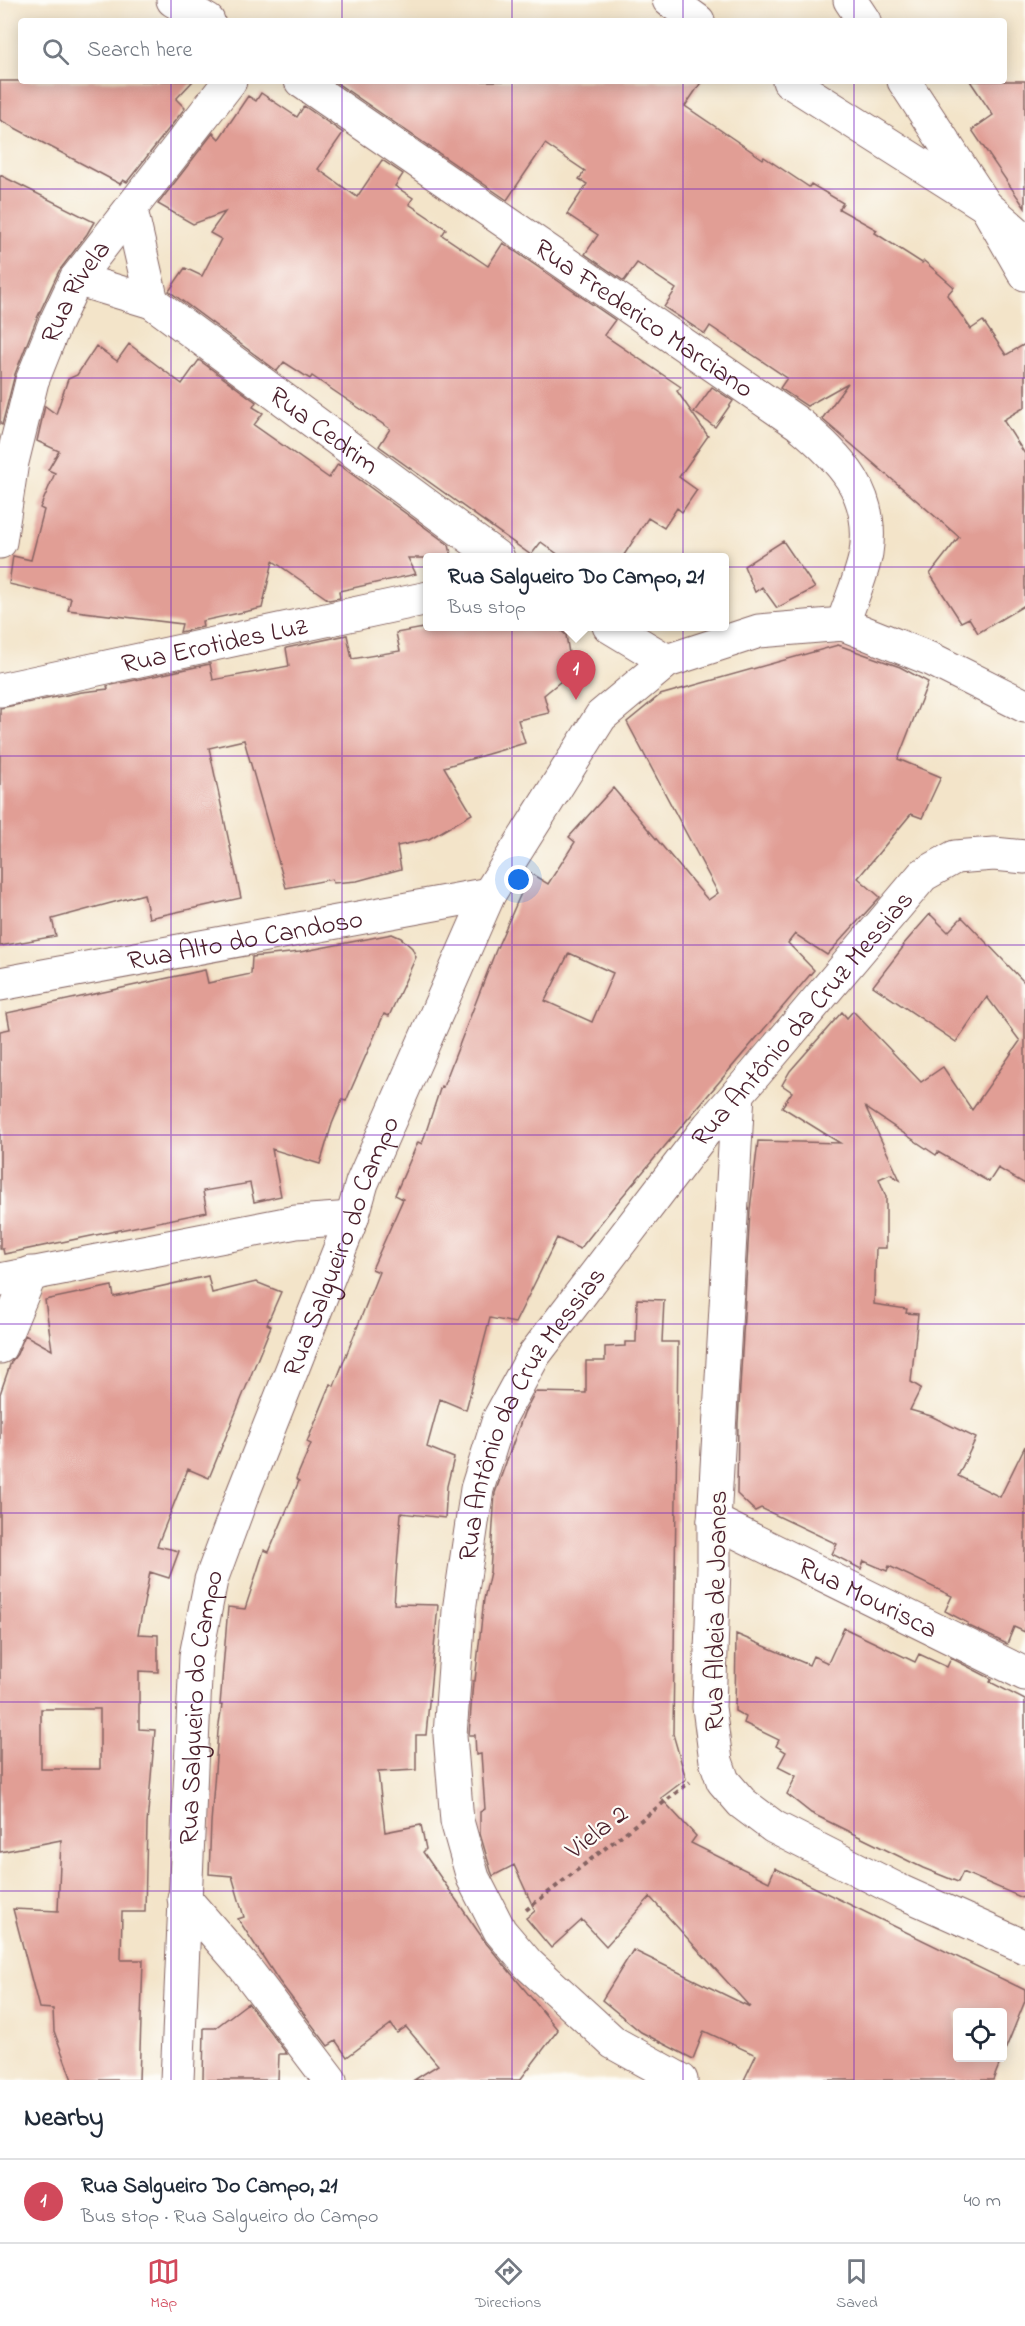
<!DOCTYPE html>
<meta charset="utf-8">
<style>
:root{--surface:#fff;--page:#f6f6f7;--text:#1f2937;--muted:#747a83;--line:#e0e1e3;--accent:#d1495b}
body{margin:0;font-family:"Indie Flower",sans-serif;background:var(--page);color:var(--text)}
.controls{position:absolute;right:18px;bottom:18px;display:grid;overflow:hidden;border-radius:6px;box-shadow:0 3px 15px #0003}
.controls button{width:54px;height:54px;display:grid;place-items:center;padding:0;border:0;border-bottom:2px solid var(--line);background:var(--surface);color:var(--text);font:30px sans-serif}
.you{position:absolute;left:519px;top:880px;width:21px;height:21px;margin:-15px;border:4px solid #fff;border-radius:50%;background:#1a73e8;box-shadow:0 0 0 9px #1a73e833}
.badge{display:grid;place-items:center;width:39px;height:39px;border-radius:50%;background:var(--accent);color:#fff;font-size:20px;font-weight:700}
.pin{position:absolute;translate:-50% -50px;filter:drop-shadow(0 2px 3px #0008)}
.pin::after{content:'';position:absolute;top:32px;width:21px;height:18px;background:inherit;clip-path:polygon(0 0,100% 0,50% 100%)}
.popup{position:absolute;left:423px;top:553px;width:306px;height:78px;box-sizing:border-box;display:grid;place-content:center;border-radius:6px;background:var(--surface);filter:drop-shadow(0 2px 4px #0005);font-size:20px;white-space:nowrap;color:var(--muted)}
.popup b{font-size:22px;color:var(--text)}
.popup::after{content:'';position:absolute;left:50%;top:100%;margin-left:-12px;border:12px solid transparent;border-top-color:var(--surface)}
.list{margin:0;padding:0;list-style:none}
h2{display:flex;justify-content:space-between;align-items:center;height:78px;margin:0;padding:0 24px;font-size:26px}
h2 small{font-size:20px;font-weight:400;color:var(--muted)}
.list li{display:grid;grid-template-columns:39px 1fr auto;gap:18px;align-items:center;box-sizing:border-box;height:84px;padding:0 24px;border-top:2px solid var(--line)}
.list b{display:block;font-size:22px;white-space:nowrap}
.list p{margin:0;font-size:20px;white-space:nowrap;color:var(--muted)}
.list em{font-size:20px;font-style:normal;color:var(--muted)}
.icon{flex:none;width:33px;height:33px;fill:none;stroke:currentColor;stroke-width:2;stroke-linecap:round;stroke-linejoin:round}
.map{position:relative;flex:none;width:1025px;height:2080px;overflow:hidden}
.search{position:absolute;background:var(--surface);box-shadow:0 3px 15px #0003;left:18px;right:18px;top:18px;height:66px;display:flex;align-items:center;gap:15px;box-sizing:border-box;padding:0 21px;border-radius:6px;color:var(--muted);font-size:22px}
.sheet{height:162px;background:var(--surface)}
nav{display:flex;justify-content:space-around;align-items:center;box-sizing:border-box;height:84px;border-top:2px solid var(--line);background:var(--surface);font-size:16px;color:var(--muted)}
nav a{display:grid;justify-items:center;gap:3px}
nav .on{color:var(--accent)}
.map>svg:first-child{display:block}
.building{fill:#e19e95;fill-rule:evenodd}
.lines{fill:none;stroke-linecap:round;stroke-linejoin:round}
.minor-casing{stroke:#856462;stroke-width:35}
.path{stroke:#856462;stroke-width:4;stroke-dasharray:4.5 4.5;stroke-linecap:butt}
.minor{stroke:#fff;stroke-width:33}
.grid{fill:none;stroke:#7b2cbf;stroke-width:1.5;stroke-opacity:0.55}
.labels{text-anchor:middle;stroke-width:4.5;stroke-linejoin:round;paint-order:stroke}
.street-label{font-size:27px;fill:#4a1f2b;stroke:#fdfcf7}
</style>
<div class="map">
<svg width="1025" height="2080" viewBox="0 0 1025 2080">
<rect width="100%" height="100%" fill="#fdfcf7"/>
<filter id="ink" filterUnits="userSpaceOnUse"><feTurbulence type="fractalNoise" baseFrequency=".0167" numOctaves="2"/><feDisplacementMap in="SourceGraphic" scale="12" xChannelSelector="R" yChannelSelector="G"/><feConvolveMatrix kernelMatrix="1 2 1 2 8 2 1 2 1" color-interpolation-filters="sRGB"/></filter>
<filter id="wash" filterUnits="userSpaceOnUse"><feTurbulence type="fractalNoise" baseFrequency=".008" numOctaves="4" result="noise"/><feDisplacementMap in="SourceGraphic" scale="24" xChannelSelector="R" yChannelSelector="G"/><feGaussianBlur stdDeviation="1.35" result="paint"/><feColorMatrix in="noise" values="0 0 0 0 0 0 0 0 0 0 0 0 0 0 0 0 0 1.4 0 .05"/><feComposite in="paint" operator="in"/></filter>
<g filter="url(#wash)">
<rect width="100%" height="100%" fill="#f3e4c9"/>
<g id="blocks">
<!-- building -->
<path class="building" d="M 0,81 L 193,81 L 176,99 L 185,108 L 127,182 L 123,180 L 120,184 L 0,120 Z
M 334,81 L 702,81 L 685,106 L 763,159 L 764,157 L 809,187 L 811,184 L 843,203 L 839,209 L 877,230 L 875,233 L 922,263 L 924,261 L 954,287 L 947,295 L 971,329 L 983,321 L 1006,355 L 1025,344 L 1025,407 L 1003,420 L 1025,454 L 1025,605 L 978,633 L 969,618 L 961,622 L 930,574 L 959,537 L 822,419 L 848,383 L 807,406 L 780,388 L 787,378 L 710,326 L 705,334 L 664,307 L 676,289 L 637,263 L 624,281 L 585,254 L 598,235 L 567,214 L 587,184 L 579,179 L 585,171 L 545,144 L 507,200 Z
M 970,81 L 1025,81 L 1025,208 L 972,130 L 993,115 Z
M 261,93 L 297,117 L 304,106 L 343,133 L 318,169 L 357,197 L 382,160 L 403,174 L 395,186 L 413,198 L 409,204 L 446,229 L 442,235 L 488,266 L 503,243 L 615,320 L 604,335 L 681,387 L 677,391 L 708,436 L 679,477 L 697,490 L 682,512 L 677,508 L 664,528 L 648,518 L 622,558 L 563,558 L 541,542 L 531,555 L 379,446 L 390,429 L 312,376 L 310,379 L 284,362 L 277,371 L 169,291 L 185,268 L 202,276 L 221,239 L 210,233 L 225,212 L 193,224 L 158,204 L 213,133 L 219,139 L 248,96 L 256,101 Z
M 0,175 L 94,222 L 87,234 L 59,271 L 37,318 L 15,374 L 2,425 L 0,424 Z
M 129,344 L 182,384 L 199,360 L 256,402 L 253,407 L 263,413 L 254,425 L 329,478 L 338,464 L 449,545 L 452,558 L 408,558 L 416,574 L 339,591 L 340,598 L 329,600 L 273,561 L 262,608 L 202,621 L 203,627 L 180,632 L 182,624 L 68,610 L 71,598 L 9,584 L 13,556 L 31,560 L 44,510 L 40,508 L 55,473 L 48,470 L 59,451 L 37,441 L 45,406 L 56,414 L 68,379 L 77,375 L 96,346 L 117,361 Z
M 712,387 L 733,401 L 715,427 L 694,412 Z
M 783,541 L 815,588 L 777,608 L 762,587 L 755,592 L 744,566 Z
M 429,627 L 557,627 L 566,635 L 572,672 L 544,695 L 549,713 L 518,720 L 525,743 L 444,767 L 472,814 L 429,839 L 397,846 L 401,869 L 357,881 L 333,883 L 332,879 L 286,888 L 244,740 L 209,748 L 241,898 L 149,918 L 144,894 L 52,919 L 56,936 L 0,946 L 0,708 L 82,692 L 108,689 L 107,686 L 210,664 L 213,680 L 289,666 L 286,648 L 347,635 L 352,659 L 400,651 L 396,633 Z
M 838,645 L 900,667 L 928,682 L 898,759 L 941,777 L 922,818 L 911,814 L 858,878 L 880,897 L 827,955 L 795,934 L 788,943 L 814,970 L 615,1205 L 580,1249 L 557,1238 L 515,1323 L 490,1318 L 466,1410 L 440,1399 L 427,1447 L 454,1458 L 447,1486 L 445,1518 L 401,1513 L 394,1604 L 438,1605 L 426,1735 L 416,1735 L 416,1770 L 378,1772 L 385,1832 L 421,1825 L 426,1849 L 423,1852 L 486,1943 L 558,2030 L 520,2080 L 414,2080 L 438,2065 L 406,2027 L 397,2033 L 391,2024 L 347,2057 L 336,2041 L 328,2046 L 279,1981 L 238,1919 L 244,1917 L 232,1876 L 209,1874 L 211,1823 L 218,1731 L 222,1705 L 220,1705 L 228,1607 L 245,1609 L 264,1550 L 269,1552 L 280,1526 L 299,1481 L 296,1479 L 311,1444 L 307,1442 L 331,1384 L 334,1386 L 379,1272 L 372,1269 L 403,1199 L 395,1195 L 418,1142 L 422,1144 L 441,1086 L 443,1087 L 496,950 L 530,873 L 548,884 L 575,842 L 569,837 L 613,788 L 708,900 L 718,893 L 627,722 L 660,695 ZM 569,953 L 613,973 L 592,1022 L 545,1001 Z
M 930,914 L 948,932 L 962,917 L 1025,983 L 1025,1184 L 998,1168 L 989,1182 L 938,1152 L 936,1155 L 866,1108 L 900,1180 L 890,1174 L 879,1179 L 886,1197 L 886,1248 L 876,1248 L 874,1304 L 907,1309 L 906,1313 L 918,1314 L 911,1382 L 921,1388 L 910,1410 L 931,1416 L 976,1438 L 958,1476 L 1000,1497 L 1025,1446 L 1025,1632 L 1014,1627 L 1007,1644 L 967,1625 L 968,1623 L 945,1611 L 952,1596 L 889,1566 L 887,1571 L 864,1561 L 861,1569 L 832,1554 L 837,1544 L 761,1508 L 755,1511 L 737,1494 L 738,1423 L 750,1210 L 758,1141 L 840,1143 L 782,1107 L 792,1092 L 782,1085 L 790,1071 L 842,1012 L 847,1018 L 853,1011 L 921,1082 L 943,1067 L 972,1110 L 1020,1041 L 987,997 L 956,1042 L 873,986 L 904,946 L 903,945 Z
M 392,934 L 401,938 L 412,948 L 416,957 L 389,1016 L 384,1014 L 346,1101 L 342,1100 L 332,1124 L 320,1164 L 272,1149 L 281,1196 L 254,1202 L 250,1183 L 203,1191 L 207,1212 L 4,1254 L 3,1249 L 0,1249 L 0,1031 L 10,1029 L 7,1013 L 205,970 L 208,983 L 251,974 L 252,957 L 300,952 Z
M 208,1276 L 212,1293 L 256,1282 L 281,1292 L 267,1324 L 271,1326 L 209,1478 L 188,1469 L 157,1546 L 179,1551 L 169,1578 L 150,1572 L 138,1634 L 158,1635 L 158,1672 L 139,1671 L 139,1729 L 155,1730 L 147,1824 L 145,1912 L 122,1912 L 121,1960 L 143,1960 L 139,2080 L 72,2080 L 54,2031 L 53,2009 L 39,2008 L 13,1909 L 58,1911 L 61,1840 L 0,1852 L 0,1394 L 11,1362 L 17,1354 L 25,1335 L 52,1350 L 45,1300 L 112,1286 L 114,1297 ZM 41,1709 L 100,1709 L 100,1769 L 41,1769 Z
M 637,1299 L 664,1300 L 662,1342 L 678,1342 L 673,1734 L 686,1779 L 661,1798 L 696,1836 L 691,1843 L 769,1882 L 775,1868 L 1025,1990 L 1025,2001 L 993,2080 L 744,2080 L 756,2055 L 704,2031 L 693,2059 L 641,2032 L 602,2000 L 633,1950 L 750,2007 L 650,1897 L 606,1946 L 582,1920 L 551,1948 L 526,1918 L 535,1911 L 514,1865 L 493,1876 L 491,1871 L 480,1834 L 480,1812 L 485,1809 L 481,1754 L 476,1755 L 475,1735 L 469,1735 L 473,1681 L 475,1681 L 484,1599 L 490,1572 L 495,1493 L 524,1413 L 535,1392 L 586,1393 L 586,1361 L 605,1361 L 605,1347 L 625,1346 L 625,1342 L 636,1342 ZM 957,2013 L 1002,2013 L 1002,2058 L 957,2058 Z
M 844,1628 L 915,1662 L 919,1654 L 947,1667 L 951,1658 L 992,1679 L 990,1682 L 1025,1700 L 1025,1899 L 963,1872 L 958,1882 L 923,1868 L 811,1813 L 787,1794 L 796,1776 L 778,1767 L 786,1752 L 776,1746 L 779,1740 L 744,1723 L 746,1717 L 735,1711 L 736,1634 L 809,1665 L 813,1656 L 828,1663 Z
M 248,2003 L 287,2054 L 279,2054 L 278,2080 L 203,2080 L 204,2028 L 215,2028 Z"/>
</g>
</g>
<g filter="url(#ink)">
<use href="#blocks" fill-opacity="0" stroke="#856462" stroke-width="1.5"/>
<g class="lines">
<defs>
<g id="minor">
<path d="M 173,0 L 208,21"/>
<path d="M 669,0 L 698,21"/>
<path d="M 850,0 L 864,21"/>
<path id="s1" d="M 301,81 L 799,424 C 841,459 875,493 866,553 C 862,576 850,601 843,624"/>
<path d="M 789,81 L 986,206 L 1025,240"/>
<path d="M 904,81 L 986,206 L 1025,274"/>
<path d="M 131,210 L 152,302"/>
<path id="s2" d="M 76,279 L 152,302 L 498,558"/>
<path id="s3" d="M 0,542 L 12,462 L 32,381 L 54,326 L 76,279 L 230,81"/>
<path d="M 609,626 L 667,661"/>
<path id="s4" d="M 0,690 L 428,598"/>
<path id="s5" d="M 0,984 L 489,894"/>
<path d="M 738,1093 L 714,1521 L 714,1568 L 709,1707 L 716,1761 L 723,1781 L 742,1803 L 774,1827 L 902,1892 L 1025,1947"/>
<path d="M 0,1280 L 296,1222 L 352,1218"/>
<path d="M 0,1347 L 31,1273"/>
<path id="s6" d="M 714,1521 L 1025,1674"/>
<path d="M 184,1898 L 245,1968 L 330,2080"/>
<path id="s7" d="M 177,2080 L 196,1656 L 211,1580 L 242,1496 L 352,1218 L 362,1183 L 489,894 L 601,716 L 667,661 L 759,631 L 843,624 L 933,660 L 1025,706"/>
<path id="s8" d="M 681,2080 L 614,2043 L 528,1964 L 500,1931 L 473,1878 L 457,1821 L 450,1735 L 459,1611 L 477,1489 L 499,1419 L 534,1355 L 709,1126 L 755,1074 L 923,875 L 955,857 L 994,854 L 1025,857"/>
</g>
</defs>
<!-- minor casing -->
<use href="#minor" class="minor-casing"/>
<!-- path -->
<path class="path" d="M 526,1910 L 690,1782"/>
<!-- minor -->
<use href="#minor" class="minor"/>
</g>
</g>
<!-- grid -->
<path class="grid" d="M 171,0 L 171,21M 342,0 L 342,21M 512,0 L 512,21M 683,0 L 683,21M 854,0 L 854,21M 171,81 L 171,2080M 342,81 L 342,2080M 512,81 L 512,2080M 683,81 L 683,2080M 854,81 L 854,2080M 0,189 L 1025,189M 0,378 L 1025,378M 0,567 L 1025,567M 0,756 L 1025,756M 0,945 L 1025,945M 0,1135 L 1025,1135M 0,1324 L 1025,1324M 0,1513 L 1025,1513M 0,1702 L 1025,1702M 0,1891 L 1025,1891"/>
<g class="labels">
<!-- street labels -->
<g class="street-label">
<text dy="9" stroke="none"><textPath href="#s3" startOffset="264">Rua Rivela</textPath></text>
<text dy="9" stroke="none"><textPath href="#s1" startOffset="417">Rua Frederico Marciano</textPath></text>
<text dy="9" stroke="none"><textPath href="#s2" startOffset="294">Rua Cedrim</textPath></text>
<text dy="9" stroke="none"><textPath href="#s4" startOffset="219">Rua Erotides Luz</textPath></text>
<text dy="9" stroke="none"><textPath href="#s5" startOffset="249">Rua Alto do Candoso</textPath></text>
<text dy="9" stroke="none"><textPath href="#s8" startOffset="1266">Rua Antônio da Cruz Messias</textPath></text>
<text dy="9" stroke="none"><textPath href="#s7" startOffset="860">Rua Salgueiro do Campo</textPath></text>
<text dy="9" stroke="none"><textPath href="#s8" startOffset="780">Rua Antônio da Cruz Messias</textPath></text>
<text dy="9" stroke="none"><textPath href="#s6" startOffset="172">Rua Mourisca</textPath></text>
<text transform="translate(715 1611) rotate(-89)" y="9">Rua Aldeia de Joanes</text>
<text dy="9" stroke="none"><textPath href="#s7" startOffset="374">Rua Salgueiro do Campo</textPath></text>
<text transform="translate(596 1831) rotate(-38)" y="9">Viela 2</text>
</g>
</g>
</svg>
<div class="controls">
<button><svg class="icon" aria-label="locate" viewBox="0 0 24 24"><circle cx="12" cy="12" r="6"/><path d="M12 2v4M12 18v4M2 12h4M18 12h4"/></svg></button>
</div>
<div class="you"></div>
<div class="pin badge" style="left:576px;top:700px">1</div>
<div class="popup"><b>Rua Salgueiro Do Campo, 21</b>Bus stop</div>
<div class="search"><svg class="icon" aria-label="search" viewBox="0 0 24 24"><circle cx="10" cy="10" r="6"/><path d="M15 15l6 6"/></svg>Search here</div>
</div>
<section class="sheet">
<h2>Nearby<small></small></h2>
<ul class="list">
<li><span class="badge">1</span><div><b>Rua Salgueiro Do Campo, 21</b><p>Bus stop · Rua Salgueiro do Campo</p></div><em>40 m</em></li>
</ul>
</section>
<nav>
<a class="on"><svg class="icon" aria-label="map" viewBox="0 0 24 24"><path d="M3 6l6-2 6 2 6-2v14l-6 2-6-2-6 2zM9 4v14M15 6v14"/></svg>Map</a>
<a><svg class="icon" aria-label="directions" viewBox="0 0 24 24"><path d="M12 3l9 9-9 9-9-9zM9 14v-3h6M13 9l2 2-2 2"/></svg>Directions</a>
<a><svg class="icon" aria-label="saved" viewBox="0 0 24 24"><path d="M7 4h10v16l-5-4-5 4z"/></svg>Saved</a>
</nav>
